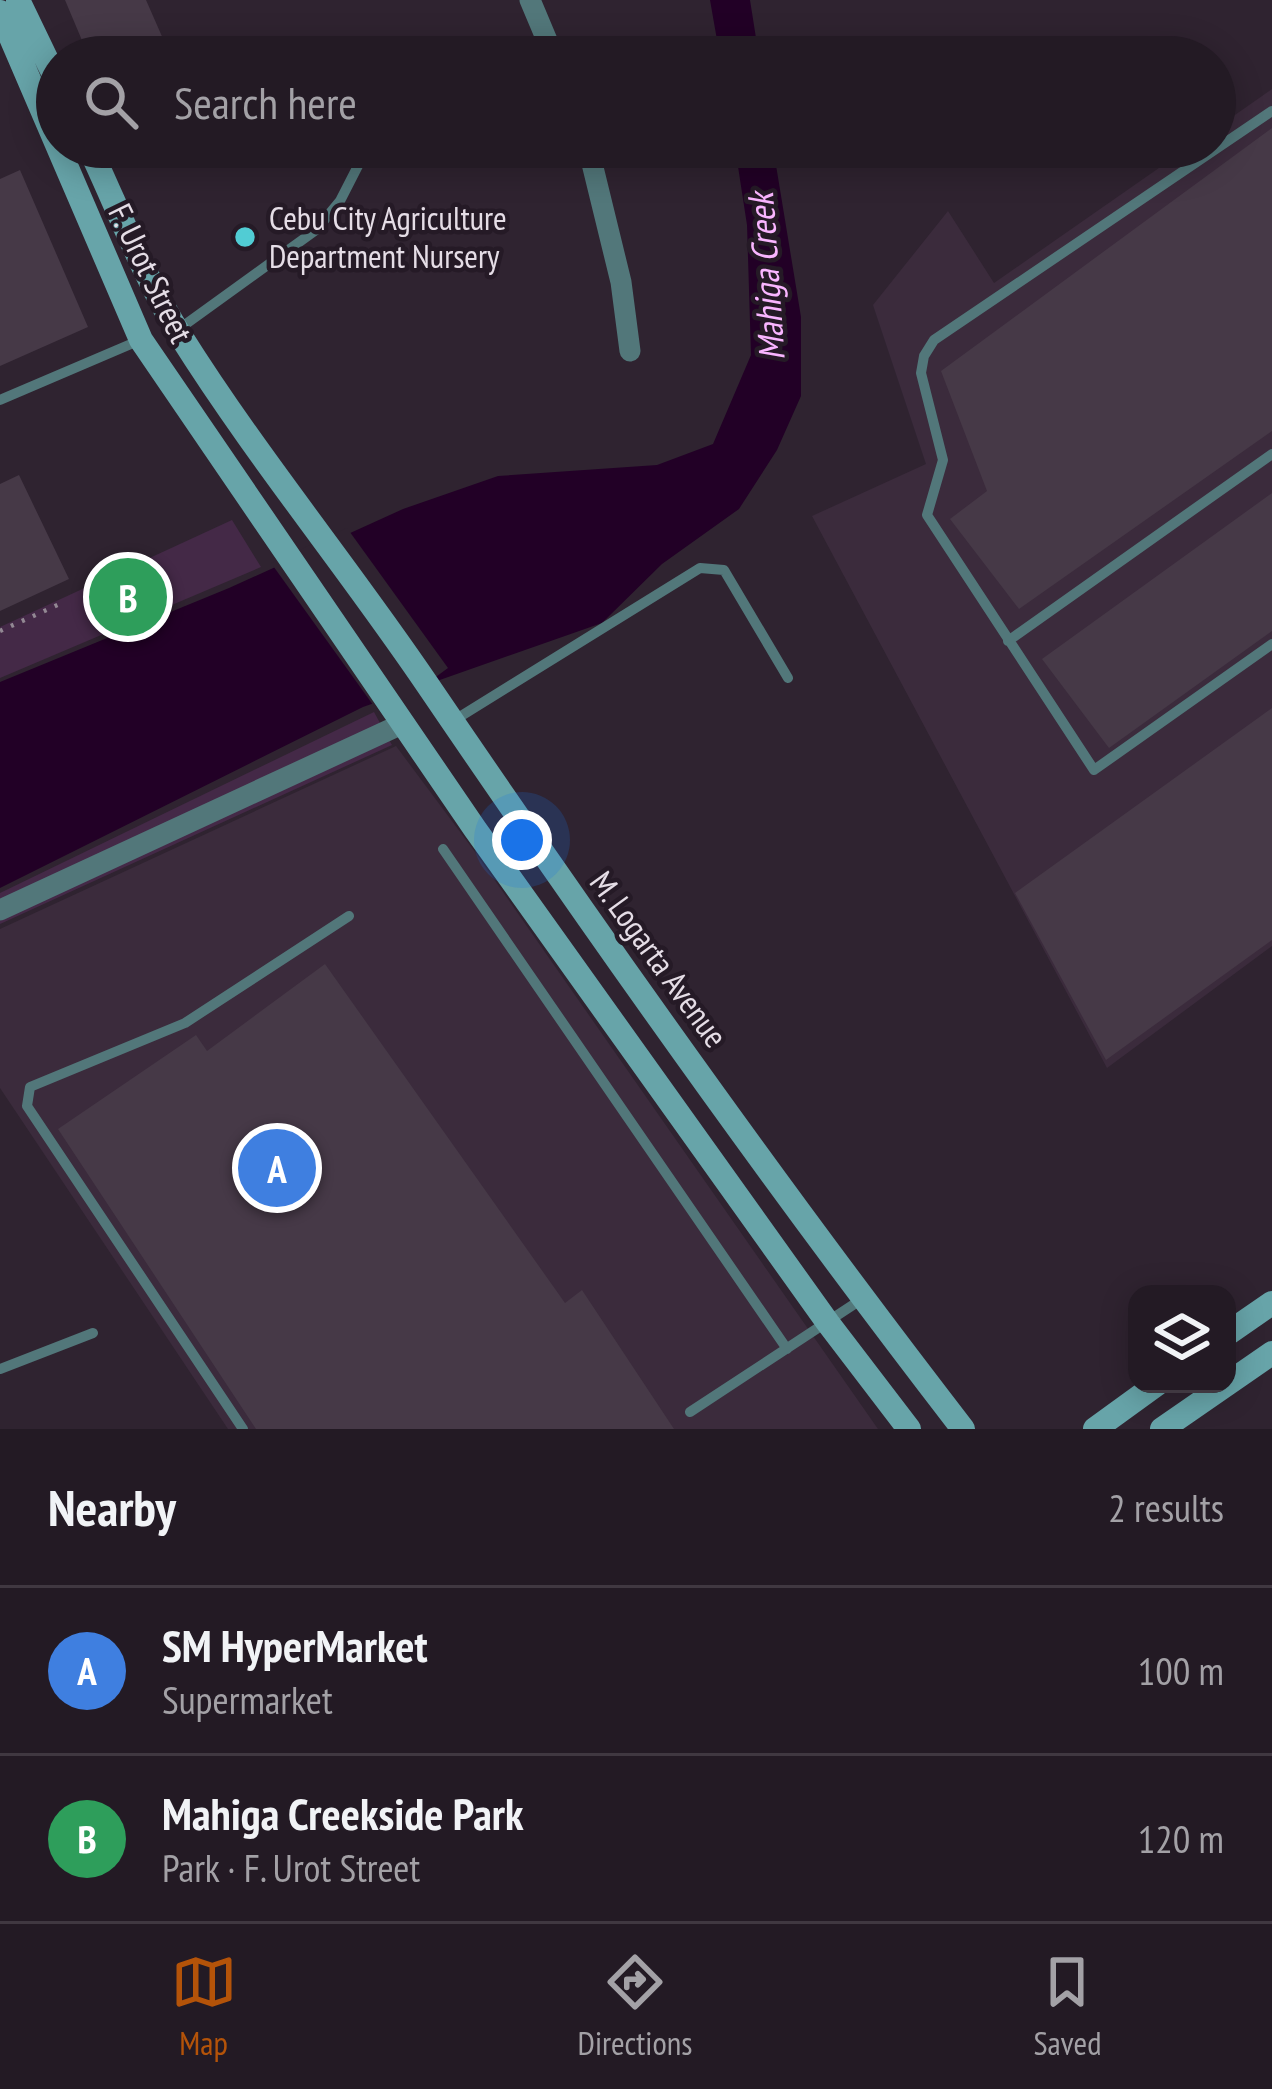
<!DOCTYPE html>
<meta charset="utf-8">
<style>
:root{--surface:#231a24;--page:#2f2731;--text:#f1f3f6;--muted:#a3a1a6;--line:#403841;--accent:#b45309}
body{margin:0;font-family:"PT Sans Narrow",sans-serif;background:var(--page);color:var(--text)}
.controls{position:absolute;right:36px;bottom:36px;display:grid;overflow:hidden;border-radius:24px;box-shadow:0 6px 30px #0003}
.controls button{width:108px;height:108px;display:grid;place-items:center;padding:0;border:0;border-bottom:3px solid var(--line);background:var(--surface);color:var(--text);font:60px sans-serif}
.you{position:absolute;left:522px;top:840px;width:42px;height:42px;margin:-30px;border:9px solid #fff;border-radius:50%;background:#1a73e8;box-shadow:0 0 0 18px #1a73e833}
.badge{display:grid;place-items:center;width:78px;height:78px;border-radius:50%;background:var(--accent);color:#fff;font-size:39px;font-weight:700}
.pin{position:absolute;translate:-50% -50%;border:6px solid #fff;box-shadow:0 3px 12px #0006}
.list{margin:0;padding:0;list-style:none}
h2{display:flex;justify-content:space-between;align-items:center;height:156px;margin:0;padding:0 48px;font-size:51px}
h2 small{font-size:39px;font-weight:400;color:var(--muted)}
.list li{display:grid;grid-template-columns:78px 1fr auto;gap:36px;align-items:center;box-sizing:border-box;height:168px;padding:0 48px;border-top:3px solid var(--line)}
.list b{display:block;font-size:45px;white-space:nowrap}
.list p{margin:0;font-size:39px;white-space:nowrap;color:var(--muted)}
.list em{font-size:39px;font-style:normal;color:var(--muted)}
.icon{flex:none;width:66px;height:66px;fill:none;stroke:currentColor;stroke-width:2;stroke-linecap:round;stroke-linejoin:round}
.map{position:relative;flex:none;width:1272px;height:1429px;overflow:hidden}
.search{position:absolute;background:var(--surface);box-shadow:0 6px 30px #0003;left:36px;right:36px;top:36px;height:132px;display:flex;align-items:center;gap:30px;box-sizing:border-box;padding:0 42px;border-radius:66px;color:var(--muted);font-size:45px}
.sheet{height:492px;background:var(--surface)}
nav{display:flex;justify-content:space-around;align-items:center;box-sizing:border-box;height:168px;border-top:3px solid var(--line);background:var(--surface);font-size:33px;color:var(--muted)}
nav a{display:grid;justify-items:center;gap:6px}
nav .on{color:var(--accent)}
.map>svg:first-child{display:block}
.built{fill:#3b2b3c}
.green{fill:#442947}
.water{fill:#220026}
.pier{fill:#2f2330}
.building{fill:#463947}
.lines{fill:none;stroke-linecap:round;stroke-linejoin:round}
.path{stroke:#928893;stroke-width:4.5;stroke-dasharray:3 9;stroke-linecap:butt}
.lane{stroke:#52777a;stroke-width:10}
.street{stroke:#52777a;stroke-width:21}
.secondary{stroke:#67a4a9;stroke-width:24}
.poi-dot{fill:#51ccd4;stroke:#251a26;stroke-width:4.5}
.labels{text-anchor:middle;stroke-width:9;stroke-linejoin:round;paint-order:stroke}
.poi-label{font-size:33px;fill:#e5dde6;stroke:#251a26;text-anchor:start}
.street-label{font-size:33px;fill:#e5dde6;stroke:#251a26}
.water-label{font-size:36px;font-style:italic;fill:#f9b5ff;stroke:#251a26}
</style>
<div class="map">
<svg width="1272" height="1429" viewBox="0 0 1272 1429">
<rect width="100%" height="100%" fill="#2f2330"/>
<!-- built -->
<path class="built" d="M 1272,89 L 1272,946 L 1107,1068 L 812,516 L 926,464 L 873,305 L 948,211 L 994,283 L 1189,147 L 1215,147 L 1215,129 Z
M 396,746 L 475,852 L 878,1429 L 228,1429 L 0,1088 L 0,929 Z"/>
<!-- green -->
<path class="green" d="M 232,520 L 261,567 L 0,678 L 0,627 Z
M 374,712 L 392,745 L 0,924 L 0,893 Z"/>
<!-- water -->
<path class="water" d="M 710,0 L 750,0 L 759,57 L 720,57 Z
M 735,147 L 773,147 L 801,317 L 801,396 L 777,450 L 739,509 L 662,564 L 602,623 L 363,707 L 0,888 L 0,682 L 229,588 L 403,509 L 498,476 L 657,465 L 713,444 L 751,355 L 747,225 Z"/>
<!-- pier -->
<path class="pier" d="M 347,528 L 448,668 L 407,698 L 376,709 L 271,563 Z"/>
<!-- building -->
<path class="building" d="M 65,0 L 146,0 L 164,41 L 128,57 L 89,57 Z
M 1272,128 L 1272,431 L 1019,609 L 950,519 L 987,491 L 941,371 Z
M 20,170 L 88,327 L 0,366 L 0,179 Z
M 19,475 L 69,579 L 0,611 L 0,484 Z
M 1272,493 L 1272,631 L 1109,748 L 1042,659 Z
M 1272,708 L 1272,940 L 1106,1060 L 1015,893 Z
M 325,964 L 565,1303 L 582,1290 L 674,1429 L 256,1429 L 58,1129 L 196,1035 L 207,1051 Z"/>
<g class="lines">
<!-- path -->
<path class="path" d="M 0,631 L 62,603"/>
<!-- lane -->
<path class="lane" d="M 1272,111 L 934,340 L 924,356 L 921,373 L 943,460 L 927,515 L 1094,770 L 1272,644
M 179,329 L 316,230 L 340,201 L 362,158
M 0,400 L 138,341
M 1008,641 L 1272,454
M 453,721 L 700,568 L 724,570 L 788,678
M 443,849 L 787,1349
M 0,1369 L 93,1333
M 690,1412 L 862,1299
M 243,1429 L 27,1106 L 30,1087 L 185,1023 L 349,916"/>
<!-- street -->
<path class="street" d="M 530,0 L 554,57
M 588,147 L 621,282 L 630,351
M 0,910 L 404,723"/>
<!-- secondary -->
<path class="secondary" d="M 18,0 L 57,81
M 0,12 L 141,340 L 475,829 L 828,1323 L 909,1429
M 89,147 C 118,209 144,277 180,335 C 256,456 347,566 427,684 C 599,937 776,1187 963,1429
M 1227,1334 L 1272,1303
M 1095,1429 L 1157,1384
M 1162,1429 L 1272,1353"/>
</g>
<!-- markers -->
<circle class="poi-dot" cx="245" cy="237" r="12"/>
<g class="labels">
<!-- poi labels -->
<g class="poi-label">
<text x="269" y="230">Cebu City Agriculture<tspan x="269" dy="38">Department Nursery</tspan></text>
</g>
<!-- street labels -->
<g class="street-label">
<text transform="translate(151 273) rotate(64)" y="12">F. Urot Street</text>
<text transform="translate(659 959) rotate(54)" y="12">M. Logarta Avenue</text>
</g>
<!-- water labels -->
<g class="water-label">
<text transform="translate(766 277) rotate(-94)" y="13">Mahiga Creek</text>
</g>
</g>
</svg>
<div class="controls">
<button><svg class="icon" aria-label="layers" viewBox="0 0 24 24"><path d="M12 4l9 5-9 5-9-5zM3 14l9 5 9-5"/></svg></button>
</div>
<div class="you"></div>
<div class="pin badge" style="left:277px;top:1168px;background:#3f7fe0">A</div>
<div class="pin badge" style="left:128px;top:597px;background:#2e9e5b">B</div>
<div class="search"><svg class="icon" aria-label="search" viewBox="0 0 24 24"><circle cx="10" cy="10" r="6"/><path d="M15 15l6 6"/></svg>Search here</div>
</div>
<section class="sheet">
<h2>Nearby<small>2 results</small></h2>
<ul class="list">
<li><span class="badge" style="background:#3f7fe0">A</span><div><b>SM HyperMarket</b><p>Supermarket</p></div><em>100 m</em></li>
<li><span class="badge" style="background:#2e9e5b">B</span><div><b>Mahiga Creekside Park</b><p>Park · F. Urot Street</p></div><em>120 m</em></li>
</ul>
</section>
<nav>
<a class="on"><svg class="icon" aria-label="map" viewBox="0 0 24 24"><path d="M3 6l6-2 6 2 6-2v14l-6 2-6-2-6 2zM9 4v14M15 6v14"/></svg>Map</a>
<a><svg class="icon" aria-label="directions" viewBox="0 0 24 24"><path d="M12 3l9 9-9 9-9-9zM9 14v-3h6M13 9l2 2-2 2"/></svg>Directions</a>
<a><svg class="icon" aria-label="saved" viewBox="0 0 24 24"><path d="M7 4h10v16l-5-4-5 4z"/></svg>Saved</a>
</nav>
